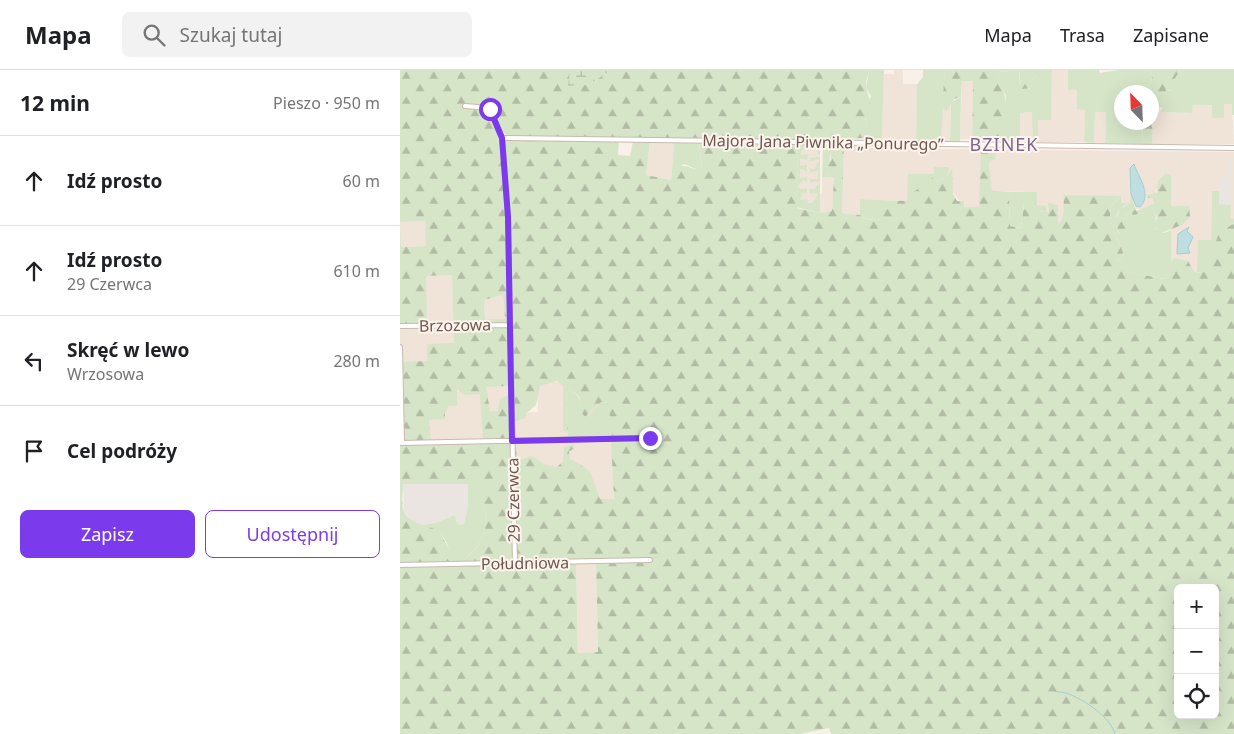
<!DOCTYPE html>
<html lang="pl">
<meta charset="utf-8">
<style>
:root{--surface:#fff;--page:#f2f2f2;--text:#202124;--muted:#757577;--line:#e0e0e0;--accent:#7c3aed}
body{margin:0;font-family:"Noto Sans",sans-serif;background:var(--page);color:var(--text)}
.controls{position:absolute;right:15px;bottom:15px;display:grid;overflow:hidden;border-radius:8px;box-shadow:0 5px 20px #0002}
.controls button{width:45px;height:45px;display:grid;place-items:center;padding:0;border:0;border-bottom:1px solid var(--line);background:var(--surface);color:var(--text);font:25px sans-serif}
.compass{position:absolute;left:714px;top:15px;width:45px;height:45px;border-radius:50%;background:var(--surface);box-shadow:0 5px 20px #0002;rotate:337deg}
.stop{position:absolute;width:15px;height:15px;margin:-11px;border:4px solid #7c3aed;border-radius:50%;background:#fff}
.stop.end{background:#7c3aed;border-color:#fff;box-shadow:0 1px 5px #0008}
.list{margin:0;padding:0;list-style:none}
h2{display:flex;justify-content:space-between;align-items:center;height:65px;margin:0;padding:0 20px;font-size:21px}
h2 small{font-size:16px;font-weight:400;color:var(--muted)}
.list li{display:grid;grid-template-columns:32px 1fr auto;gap:15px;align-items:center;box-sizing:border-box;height:90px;padding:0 20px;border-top:1px solid var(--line)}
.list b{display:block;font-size:19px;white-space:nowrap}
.list p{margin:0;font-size:16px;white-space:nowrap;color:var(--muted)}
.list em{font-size:16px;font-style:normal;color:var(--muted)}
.actions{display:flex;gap:10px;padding:15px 20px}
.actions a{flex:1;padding:11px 0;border:1px solid var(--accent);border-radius:8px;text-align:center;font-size:18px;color:var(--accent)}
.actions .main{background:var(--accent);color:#fff}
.icon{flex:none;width:28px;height:28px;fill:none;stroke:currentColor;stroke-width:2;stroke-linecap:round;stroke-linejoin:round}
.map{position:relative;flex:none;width:834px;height:664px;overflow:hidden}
header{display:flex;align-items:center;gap:30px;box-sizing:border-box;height:70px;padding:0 25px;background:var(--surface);border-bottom:1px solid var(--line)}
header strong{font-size:24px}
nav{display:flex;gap:28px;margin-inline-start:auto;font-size:18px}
.search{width:350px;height:45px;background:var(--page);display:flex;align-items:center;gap:12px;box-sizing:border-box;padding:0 18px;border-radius:8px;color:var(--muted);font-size:19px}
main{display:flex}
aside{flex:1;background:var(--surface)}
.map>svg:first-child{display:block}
.residential{fill:#f0e3d7}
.industrial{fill:#eae5e1}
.green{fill:#d6e5c8}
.forest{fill:url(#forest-firs);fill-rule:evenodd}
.wetland{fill:url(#wetland-marsh)}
.water{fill:#bfdee1;stroke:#a6ced1}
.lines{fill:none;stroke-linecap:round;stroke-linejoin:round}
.stream{stroke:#a6ced1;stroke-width:1}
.minor-casing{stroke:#cab9af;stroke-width:6}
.minor{stroke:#fff;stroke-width:4}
.route{stroke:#7c3aed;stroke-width:6}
.labels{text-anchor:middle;stroke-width:4;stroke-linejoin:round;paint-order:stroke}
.street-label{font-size:16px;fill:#70584f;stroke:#fdf5ed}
.neighbourhood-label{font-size:18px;letter-spacing:1px;fill:#7c678c;stroke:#fdf5ed}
</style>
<header>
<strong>Mapa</strong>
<div class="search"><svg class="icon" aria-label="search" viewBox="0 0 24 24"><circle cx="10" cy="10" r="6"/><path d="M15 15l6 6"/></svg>Szukaj tutaj</div>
<nav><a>Mapa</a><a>Trasa</a><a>Zapisane</a></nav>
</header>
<main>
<aside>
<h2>12 min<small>Pieszo · 950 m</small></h2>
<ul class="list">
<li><svg class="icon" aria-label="ahead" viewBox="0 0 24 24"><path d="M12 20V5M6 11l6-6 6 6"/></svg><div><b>Idź prosto</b></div><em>60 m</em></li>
<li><svg class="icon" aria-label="ahead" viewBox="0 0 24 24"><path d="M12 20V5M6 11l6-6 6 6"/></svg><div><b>Idź prosto</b><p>29 Czerwca</p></div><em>610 m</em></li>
<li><svg class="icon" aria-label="left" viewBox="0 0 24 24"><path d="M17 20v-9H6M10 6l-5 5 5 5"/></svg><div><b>Skręć w lewo</b><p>Wrzosowa</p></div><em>280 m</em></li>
<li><svg class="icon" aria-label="arrive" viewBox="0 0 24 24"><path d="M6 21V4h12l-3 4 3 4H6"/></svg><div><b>Cel podróży</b></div></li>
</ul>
<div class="actions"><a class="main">Zapisz</a><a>Udostępnij</a></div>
</aside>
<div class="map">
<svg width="834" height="664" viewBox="0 0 834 664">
<defs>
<pattern id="forest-firs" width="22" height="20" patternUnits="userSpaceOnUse" patternTransform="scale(1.25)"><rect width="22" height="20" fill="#d6e5c8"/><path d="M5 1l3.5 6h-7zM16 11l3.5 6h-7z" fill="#b2bca5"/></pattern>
<pattern id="wetland-marsh" width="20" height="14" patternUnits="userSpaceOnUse" patternTransform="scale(1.25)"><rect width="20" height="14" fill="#d6e5c8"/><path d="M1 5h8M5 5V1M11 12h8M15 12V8" fill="none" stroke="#b2bca5"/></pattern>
</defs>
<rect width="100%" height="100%" fill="#f9f1e8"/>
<!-- residential -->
<path class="residential" d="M 494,0 L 503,0 L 503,14 L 517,14 L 516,70 L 482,70 L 484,4 L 494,4 Z
M 652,0 L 668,0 L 668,20 L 677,20 L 685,40 L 684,72 L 638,72 L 638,50 L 651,50 Z
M 562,11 L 573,11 L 572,69 L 560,69 Z
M 543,18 L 551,19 L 550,72 L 541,72 Z
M 824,33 L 832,34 L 834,74 L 752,74 L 753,39 L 761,39 L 761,42 L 792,43 L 793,35 L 812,35 L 823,48 Z
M 633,42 L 633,72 L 620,72 L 620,43 Z
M 695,42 L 706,42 L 705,73 L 694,73 Z
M 250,72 L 274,72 L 271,110 L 246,105 Z
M 398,72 L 420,72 L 420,124 L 422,124 L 422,107 L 434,107 L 432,142 L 420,143 L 397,137 Z
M 463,75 L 463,78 L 834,82 L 834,149 L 830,149 L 831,89 L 829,89 L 829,107 L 819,107 L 819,121 L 812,122 L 811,170 L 798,170 L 797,231 L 771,224 L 771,120 L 756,119 L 756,139 L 732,139 L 721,133 L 721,127 L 663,166 L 646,165 L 646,136 L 637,136 L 637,122 L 580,121 L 579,137 L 564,137 L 534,97 L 534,104 L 509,104 L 507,131 L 461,129 L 460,145 L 442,143 L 444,76 Z
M 26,151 L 26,176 L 1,177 L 0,152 Z
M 52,205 L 54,274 L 29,316 L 0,294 L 0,256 L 26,206 Z
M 103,225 L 105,250 L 85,249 L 84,230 Z
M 137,312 L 163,312 L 163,339 L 210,337 L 214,430 L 188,430 L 113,403 L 112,343 L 138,342 Z
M 109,316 L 110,370 L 4,373 L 4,344 L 52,317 Z
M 176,491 L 196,491 L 198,582 L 178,583 Z"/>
<!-- industrial -->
<path class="industrial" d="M 829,89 L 831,89 L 831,135 L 818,134 L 819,107 L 829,107 Z
M 3,414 L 68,414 L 68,436 L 64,453 L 60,455 L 57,453 L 55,445 L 38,452 L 23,455 L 10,450 L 4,441 Z"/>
<!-- green -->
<path class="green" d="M 469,0 L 484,0 L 482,70 L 480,70 L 462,69 L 465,68 L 467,55 L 465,47 L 471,26 L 466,18 Z
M 523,0 L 545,0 L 541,72 L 516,71 L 517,14 L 523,7 Z
M 619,0 L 620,15 L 630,19 L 632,10 L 640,0 L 652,0 L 651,50 L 638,50 L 638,72 L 633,72 L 632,42 L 620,43 L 620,72 L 599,72 L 606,26 L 597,5 L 599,2 Z
M 668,0 L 699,0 L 700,3 L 718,0 L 751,0 L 752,9 L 744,22 L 722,22 L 722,52 L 743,53 L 742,74 L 705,73 L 706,42 L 695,42 L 694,73 L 684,72 L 685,40 L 677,39 L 677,20 L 668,20 Z
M 780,0 L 834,0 L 834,45 L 832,45 L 832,34 L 824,34 L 824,48 L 812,48 L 812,35 L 793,35 L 792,43 L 761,42 L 765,29 L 764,21 L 766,19 L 771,21 L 773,12 Z
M 561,27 L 560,72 L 550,72 L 551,32 Z
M 274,72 L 299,72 L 302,99 L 298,100 L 284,94 L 272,100 Z
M 398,74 L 406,74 L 408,77 L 401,81 L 401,85 L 408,84 L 407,90 L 400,88 L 400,96 L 407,95 L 407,101 L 400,99 L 400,108 L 407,107 L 407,112 L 403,110 L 398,116 L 400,119 L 407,118 L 407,123 L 402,123 L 400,130 L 407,129 L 408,133 L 412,133 L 417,126 L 417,123 L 410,124 L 410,119 L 415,119 L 417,115 L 419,114 L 419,111 L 410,113 L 410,109 L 418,109 L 418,101 L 410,102 L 410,99 L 415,99 L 417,93 L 419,92 L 419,89 L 410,91 L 410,88 L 420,87 L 420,84 L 417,84 L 418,78 L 410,80 L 410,76 L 420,74 L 420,143 L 397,137 Z
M 423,74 L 436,74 L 430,82 L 429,102 L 425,107 L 422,107 Z
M 534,97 L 549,97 L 548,105 L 536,112 L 533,108 L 507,131 L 508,104 L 534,104 Z
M 812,121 L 819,121 L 819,134 L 831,135 L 830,148 L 834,149 L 834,153 C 815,162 814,182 807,200 L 801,203 L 797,202 L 798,170 L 811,170 Z
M 609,122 L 637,122 L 637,135 L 646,136 L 646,142 L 636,141 L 624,133 L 621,158 L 610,156 Z
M 721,126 L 721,133 L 730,133 C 715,138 713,151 719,165 L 725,146 L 729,141 L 733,145 L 743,143 L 745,146 L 756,143 L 755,159 L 764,163 L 771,160 L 771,193 L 765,209 L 726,202 L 716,196 L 716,191 L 722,187 L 723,182 C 718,170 705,147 712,135 C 714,132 719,129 721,126 Z
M 460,129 L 480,130 L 480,151 L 463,148 L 460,145 Z
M 167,320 C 181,324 180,330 182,343 L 188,346 L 201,332 L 210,333 L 211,368 L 168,369 Z
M 68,414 L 80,414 L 80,430 L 87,447 L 84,462 L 77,477 L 65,489 C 44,487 52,475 41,465 C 36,461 28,458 23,455 L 38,452 L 55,445 L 57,453 L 60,455 L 64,453 L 68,436 Z"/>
<!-- forest -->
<path class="forest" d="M 0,0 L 469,0 C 468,5 466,11 466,16 C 468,29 475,35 465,47 L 468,60 L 465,68 L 398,71 L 397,138 L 420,143 L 432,141 L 434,107 L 425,107 L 429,102 L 428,95 L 431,89 L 430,82 L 434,76 L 440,74 L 444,76 L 442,143 L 460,145 L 463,148 L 479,151 L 480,130 L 507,131 C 511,119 525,118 533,107 L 536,112 L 548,105 L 552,99 L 553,124 L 557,131 L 564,131 L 564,137 L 579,137 L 581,82 C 585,80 592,79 596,82 L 595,89 L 590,91 L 589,95 L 592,121 L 609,122 L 610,156 L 621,158 L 624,133 L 628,123 L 634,128 L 636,141 L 649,142 L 648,133 L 658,135 L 658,154 C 666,148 663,135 664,125 L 721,126 C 719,129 714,132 712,135 C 705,147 718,170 723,182 L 722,187 L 716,191 L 716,196 L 721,193 L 727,202 L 765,209 L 769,196 L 774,188 L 788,191 L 794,202 L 801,203 L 806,200 L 819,163 L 834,153 L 834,664 L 431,664 L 429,658 L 400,664 L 0,664 L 0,292 L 27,291 L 27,274 L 54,273 L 52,205 L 26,206 L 27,255 L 0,256 ZM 97,60 L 108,66 L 398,70 L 299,72 L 302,99 C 290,101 283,90 272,100 L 271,110 L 246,105 L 250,71 L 233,71 L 230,86 L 218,85 L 219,71 L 107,69 L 100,81 ZM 25,151 L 26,176 L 1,177 L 0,152 ZM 103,225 L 105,249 L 85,249 L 84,230 ZM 157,311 L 163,316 L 163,361 L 168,361 L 167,320 C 189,326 174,335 185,347 L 201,332 L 209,333 L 214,429 L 200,429 L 191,404 L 186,398 L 170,389 L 169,381 L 174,379 L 174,374 L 164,377 L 163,391 L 157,397 L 145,395 L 132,386 L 119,390 L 118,388 L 114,374 L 114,352 L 125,348 L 126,343 L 136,335 L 140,316 ZM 109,316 L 109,325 L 100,329 L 98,341 L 90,341 L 86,317 ZM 57,319 L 64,325 L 80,324 L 83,371 L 31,372 L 29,350 L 45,349 L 45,342 L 49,336 L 57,336 ZM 3,414 L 80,414 L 80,430 L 87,447 L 84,462 L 77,477 L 66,488 C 46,488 49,471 37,461 C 27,453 9,455 4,441 C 1,434 3,422 3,414 ZM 196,491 L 198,582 L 178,583 L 176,492 ZM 778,518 L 815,518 L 815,645 L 778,645 Z
M 545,0 L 618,0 L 599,2 L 597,5 C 610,25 605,49 599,72 L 572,72 L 573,11 L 562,11 L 561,27 L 554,29 L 547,41 L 542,38 Z
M 619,0 L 640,0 L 632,10 L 632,18 L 621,19 Z
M 751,0 L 780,0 L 773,12 L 773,21 L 766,19 L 764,37 L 753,39 L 752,74 L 742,74 L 743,53 L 752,52 L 752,22 L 744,22 L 752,9 Z
M 766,103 L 771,105 L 771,136 L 789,136 L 790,147 L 782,155 L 758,164 L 754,155 L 757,148 L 756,143 L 745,147 L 743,143 L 733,145 L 729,141 L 725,146 L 727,158 L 725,166 L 720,168 L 715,151 L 720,138 L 730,134 L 731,124 L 736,141 L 754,134 L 753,128 L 748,128 L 746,125 L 757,123 L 758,111 Z"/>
<!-- wetland -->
<path class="wetland" d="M 170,0 L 210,0 C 200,9 181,20 168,17 Z"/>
<!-- water -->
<path class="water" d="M 734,94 C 737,105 753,124 740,137 L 736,136 L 731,124 L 730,98 Z
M 789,157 L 787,161 L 793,167 L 788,178 L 790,183 L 777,184 L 778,164 Z"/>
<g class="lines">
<!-- stream -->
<path class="stream" d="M 652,621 C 658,622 666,622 671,625 C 686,631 711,648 715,664"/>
<defs>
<path id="minor" d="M 65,36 L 89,38 L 102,68
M 102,68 L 834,78
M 102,68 L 108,147 L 115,494
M 0,256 L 110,255
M 0,277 L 2,373
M 0,373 L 250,368
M 0,495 L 250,490"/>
</defs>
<!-- minor casing -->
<use href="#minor" class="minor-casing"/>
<!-- minor -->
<use href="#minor" class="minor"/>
</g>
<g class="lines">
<!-- route -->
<path class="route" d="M 90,39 L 102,68 L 108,147 L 112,371 L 250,368"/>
</g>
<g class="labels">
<!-- street labels -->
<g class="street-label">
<text transform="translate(423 72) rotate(1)" y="6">Majora Jana Piwnika „Ponurego”</text>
<text transform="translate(55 255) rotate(-1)" y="6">Brzozowa</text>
<text transform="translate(113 430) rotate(-91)" y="6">29 Czerwca</text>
<text transform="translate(125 493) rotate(-1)" y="6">Południowa</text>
</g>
<!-- neighbourhood labels -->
<g class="neighbourhood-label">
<text x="604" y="81">BZINEK</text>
</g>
</g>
</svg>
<div class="controls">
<button>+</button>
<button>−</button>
<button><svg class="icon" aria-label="locate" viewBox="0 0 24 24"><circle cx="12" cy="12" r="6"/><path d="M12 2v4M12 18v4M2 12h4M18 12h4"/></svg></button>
</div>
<svg class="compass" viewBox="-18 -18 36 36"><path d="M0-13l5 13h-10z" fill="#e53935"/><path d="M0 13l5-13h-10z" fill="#757577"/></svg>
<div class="stop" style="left:90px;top:39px"></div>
<div class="stop end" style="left:250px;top:368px"></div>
</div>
</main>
